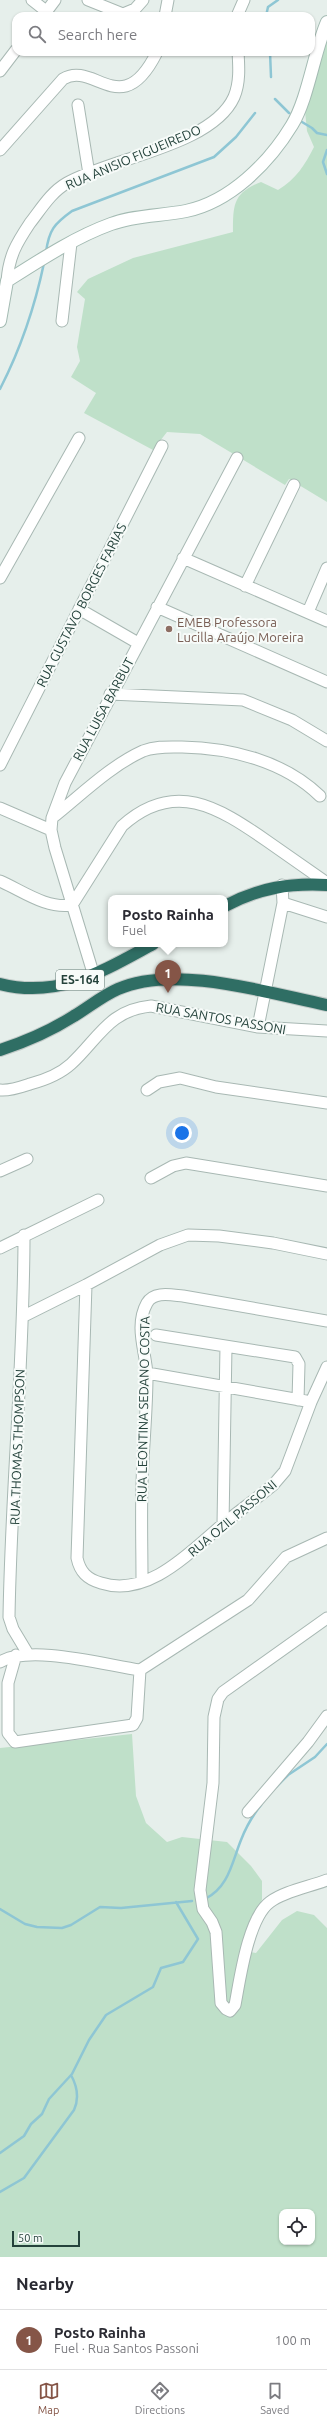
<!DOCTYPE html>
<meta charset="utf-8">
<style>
:root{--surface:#fff;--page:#f7f7f7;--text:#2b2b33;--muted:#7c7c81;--line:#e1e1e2;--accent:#855547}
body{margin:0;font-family:Ubuntu,sans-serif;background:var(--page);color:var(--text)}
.controls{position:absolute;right:12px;bottom:12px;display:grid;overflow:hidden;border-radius:8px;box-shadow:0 1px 3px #0004}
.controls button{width:36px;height:36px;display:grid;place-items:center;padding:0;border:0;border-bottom:1px solid var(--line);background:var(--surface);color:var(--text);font:20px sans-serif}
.scale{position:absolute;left:12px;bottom:10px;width:68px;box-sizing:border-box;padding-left:4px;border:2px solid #24423b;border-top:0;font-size:11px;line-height:14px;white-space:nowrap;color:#24423b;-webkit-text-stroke:3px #f7fbf9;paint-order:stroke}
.you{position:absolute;left:182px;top:1133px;width:14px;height:14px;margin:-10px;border:3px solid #fff;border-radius:50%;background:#1a73e8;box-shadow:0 0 0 6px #1a73e833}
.badge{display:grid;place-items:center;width:26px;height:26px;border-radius:50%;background:var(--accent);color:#fff;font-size:13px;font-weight:700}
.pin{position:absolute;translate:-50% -33px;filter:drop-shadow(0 1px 2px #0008)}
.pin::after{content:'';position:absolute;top:21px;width:14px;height:12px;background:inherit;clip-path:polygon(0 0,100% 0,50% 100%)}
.popup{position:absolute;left:108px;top:895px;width:120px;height:52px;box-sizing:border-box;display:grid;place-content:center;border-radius:8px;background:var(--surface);filter:drop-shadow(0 1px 3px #0005);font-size:13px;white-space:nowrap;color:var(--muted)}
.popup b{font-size:15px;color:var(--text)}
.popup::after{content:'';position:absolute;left:50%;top:100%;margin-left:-8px;border:8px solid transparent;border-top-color:var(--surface)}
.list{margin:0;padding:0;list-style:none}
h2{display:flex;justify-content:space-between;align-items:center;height:52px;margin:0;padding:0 16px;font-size:17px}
h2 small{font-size:13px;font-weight:400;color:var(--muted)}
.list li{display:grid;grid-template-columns:26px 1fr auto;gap:12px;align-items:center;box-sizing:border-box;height:60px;padding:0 16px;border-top:1px solid var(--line)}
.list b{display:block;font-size:15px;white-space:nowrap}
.list p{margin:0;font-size:13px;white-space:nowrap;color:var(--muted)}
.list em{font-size:13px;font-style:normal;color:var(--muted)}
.icon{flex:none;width:22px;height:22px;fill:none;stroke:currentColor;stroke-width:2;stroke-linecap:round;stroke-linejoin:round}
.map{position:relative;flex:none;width:327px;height:2257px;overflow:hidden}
.search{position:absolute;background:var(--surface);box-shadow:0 1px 3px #0004;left:12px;right:12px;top:12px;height:44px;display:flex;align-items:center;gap:10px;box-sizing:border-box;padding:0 14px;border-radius:12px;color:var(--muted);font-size:15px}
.sheet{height:112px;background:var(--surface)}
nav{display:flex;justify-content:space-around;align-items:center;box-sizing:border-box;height:56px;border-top:1px solid var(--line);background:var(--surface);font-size:11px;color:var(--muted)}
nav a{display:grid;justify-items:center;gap:2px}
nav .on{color:var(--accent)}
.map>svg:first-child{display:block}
.green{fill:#bfe0c9;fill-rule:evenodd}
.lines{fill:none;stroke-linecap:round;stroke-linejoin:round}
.stream{stroke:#8ec6d4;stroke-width:2.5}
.street-casing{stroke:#a8b8b3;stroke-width:13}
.secondary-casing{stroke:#a4bbb3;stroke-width:14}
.highway-casing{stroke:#c2cac8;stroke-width:14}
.street{stroke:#fff;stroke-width:11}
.secondary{stroke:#fff;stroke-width:12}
.highway{stroke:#2f6e64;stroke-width:12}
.education-dot{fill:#8d6e63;stroke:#f7fbf9;stroke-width:1.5}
.labels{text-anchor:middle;stroke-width:4;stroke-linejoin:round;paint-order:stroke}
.shield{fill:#f7fbf9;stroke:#637a74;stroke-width:1}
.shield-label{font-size:12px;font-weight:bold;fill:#24423b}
.street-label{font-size:13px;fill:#24423b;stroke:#f7fbf9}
.education-label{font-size:13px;fill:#785e54;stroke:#f7fbf9;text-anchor:start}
</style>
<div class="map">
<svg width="327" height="2257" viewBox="0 0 327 2257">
<rect width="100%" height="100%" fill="#e6efeb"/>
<!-- green -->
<path class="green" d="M 327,33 L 327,502 L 289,479 L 285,485 L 200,434 L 167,432 L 153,450 L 84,413 L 96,393 L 71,377 L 80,361 L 77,347 L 85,299 L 77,292 L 88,279 L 133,258 L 233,232 C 233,205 233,193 261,182 L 278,190 C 296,179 305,165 314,147 L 307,131 L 305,111 Z
M 132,1734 L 136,1796 L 146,1823 L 167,1842 L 182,1837 L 227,1842 L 251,1866 L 262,1881 L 262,1899 L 250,1952 L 256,1953 L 282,1920 L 297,1911 L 314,1915 L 327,1928 L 327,2257 L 0,2257 L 0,1748 ZM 282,2212 L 312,2212 L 312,2242 L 282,2242 Z"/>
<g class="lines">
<!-- stream -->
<path class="stream" d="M 266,16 L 268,7 L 278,0
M 270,52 L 271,77
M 275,99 L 289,113
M 302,122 L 312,128 L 317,133 L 327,135
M 327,150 L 323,162 L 327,174
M 46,252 C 49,230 54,224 72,211 L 214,157 L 236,137 L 255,113
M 0,389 C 20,350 35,306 44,263
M 276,1787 L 288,1775 L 315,1757 L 327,1744
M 205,1899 C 229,1887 232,1862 241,1840 C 246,1827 253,1815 261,1805
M 0,1909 L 25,1924 L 37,1927 L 62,1928 L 71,1925 L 100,1907 L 121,1908 L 192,1901
M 0,2153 L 24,2136 L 31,2124 L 42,2114 L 49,2099 L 72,2074 L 89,2040 L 106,2015 L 153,1987 L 161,1968 L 183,1962 L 198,1939 L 176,1902
M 0,2192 L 24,2178 L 74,2110 C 79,2099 77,2086 71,2075"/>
<defs>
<path id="street" d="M 32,0 L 46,11
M 88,0 L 123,14 L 135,9 L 143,0
M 43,16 L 55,0
M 165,16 L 168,0
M 237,16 L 244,0
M 0,71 L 16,50
M 78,105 L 89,174
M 0,150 L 63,79 C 94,60 122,123 157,52
M 7,281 C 9,256 16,244 30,223 C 41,209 51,192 67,183 C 110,158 212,146 234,97 C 240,83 239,67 238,52
M 62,321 L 71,243
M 183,558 L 327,621
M 0,578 L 79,438
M 245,586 L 294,485
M 157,607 L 327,682
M 79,609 L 138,643
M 308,612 L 327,568
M 110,694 L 243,700 L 292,720 L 327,741
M 0,765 L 162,446
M 0,808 L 51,830
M 52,818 C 81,795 110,766 143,751 C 156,746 169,747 182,747 C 231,748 284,761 320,796
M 0,881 C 23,891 46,909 72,905 L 122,826 C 174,779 218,807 267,841 C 287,855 307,869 327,883
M 283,903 L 327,917
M 94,976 L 55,848 L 51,830 L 52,818 L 65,783 L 237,458
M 258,1027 L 283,903 L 282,885
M 0,1090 C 10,1091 21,1087 30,1084 C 45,1080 60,1074 71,1064 C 99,1038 109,1010 151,1006 L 258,1027 L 327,1031
M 147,1090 L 159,1082 L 180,1078 L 216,1087 L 327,1103
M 0,1171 L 27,1159
M 151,1178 L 173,1166 L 186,1163 L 327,1186
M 24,1235 C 24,1363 11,1490 9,1617 L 13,1629 L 28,1654
M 0,1248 L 98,1200
M 86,1285 L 77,1558 C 80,1572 87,1579 101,1583 C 148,1598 190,1552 222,1525 C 239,1511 256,1499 273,1485 L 285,1471 L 311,1402 L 327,1367
M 24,1316 L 86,1285 L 160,1245 L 188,1235 L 219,1236 L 273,1243 L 327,1254
M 156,1335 L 295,1357 L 299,1364 L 298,1400
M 147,1373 L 306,1401
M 223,1524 L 226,1346
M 142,1581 C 142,1549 141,1516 142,1484 C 143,1448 147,1411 147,1375 C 146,1352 134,1326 147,1303 C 154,1291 171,1295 183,1296 L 327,1321
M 327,1618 L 223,1692 L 218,1699 L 214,1717 L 213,1783 L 200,1890 L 203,1909 L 212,1922 L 216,1932 L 221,2003 L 226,2009 L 230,2011 L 235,2005 C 240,1979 248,1918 270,1902 C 285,1891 309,1887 327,1880
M 16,1655 L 8,1683 L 8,1733 L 15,1742 L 133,1725 L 137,1718 L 140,1670
M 0,1662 C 30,1644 105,1665 140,1670
M 140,1670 L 248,1600 L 286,1557 L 327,1538
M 248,1812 L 308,1742 L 327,1716"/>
<path id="secondary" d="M 0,321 L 7,281 C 40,260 75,237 111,224 C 135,215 161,216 186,211 C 230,202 269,163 292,125 C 308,99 314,52 327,22"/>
<path id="highway" d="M 225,906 C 259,888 289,883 327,885
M 0,984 C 59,999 103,971 153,944
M 0,1050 C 25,1042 52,1030 74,1016 C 89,1007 102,996 118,989 C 175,964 268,993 327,1005"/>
</defs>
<!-- street casing -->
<use href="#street" class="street-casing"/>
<!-- secondary casing -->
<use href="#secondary" class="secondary-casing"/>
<!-- highway casing -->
<use href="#highway" class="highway-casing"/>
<!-- street -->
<use href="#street" class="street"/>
<!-- secondary -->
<use href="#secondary" class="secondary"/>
<!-- highway -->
<use href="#highway" class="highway"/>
</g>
<!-- markers -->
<circle class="education-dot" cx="169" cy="629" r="4"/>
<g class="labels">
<!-- shield labels -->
<rect class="shield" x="56" y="970" width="48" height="20" rx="3"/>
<g class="shield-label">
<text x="80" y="984">ES-164</text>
</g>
<!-- street labels -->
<g class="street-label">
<text transform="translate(133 157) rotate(-23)" y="5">RUA ANISIO FIGUEIREDO</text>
<text transform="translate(81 605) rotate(-63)" y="5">RUA GUSTAVO BORGES FARIAS</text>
<text transform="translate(103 709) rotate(-62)" y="5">RUA LUISA BARBUT</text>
<text transform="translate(221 1018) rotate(10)" y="5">RUA SANTOS PASSONI</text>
<text transform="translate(143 1409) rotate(-89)" y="5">RUA LEONTINA SEDANO COSTA</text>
<text transform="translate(17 1447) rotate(-88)" y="5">RUA THOMAS THOMPSON</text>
<text transform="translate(232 1518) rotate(-40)" y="5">RUA OZIL PASSONI</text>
</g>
<!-- education labels -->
<g class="education-label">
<text x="177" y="627">EMEB Professora<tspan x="177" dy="15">Lucilla Araújo Moreira</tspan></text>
</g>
</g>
</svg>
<div class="controls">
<button><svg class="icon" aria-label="locate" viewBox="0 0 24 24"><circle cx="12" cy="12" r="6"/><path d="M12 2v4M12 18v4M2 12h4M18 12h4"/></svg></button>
</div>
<div class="scale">50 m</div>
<div class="you"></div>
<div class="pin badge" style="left:168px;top:993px">1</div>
<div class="popup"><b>Posto Rainha</b>Fuel</div>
<div class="search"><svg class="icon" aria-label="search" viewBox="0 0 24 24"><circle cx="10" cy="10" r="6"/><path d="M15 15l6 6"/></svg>Search here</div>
</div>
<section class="sheet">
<h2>Nearby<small></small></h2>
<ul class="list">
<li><span class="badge">1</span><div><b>Posto Rainha</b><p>Fuel · Rua Santos Passoni</p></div><em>100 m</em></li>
</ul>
</section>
<nav>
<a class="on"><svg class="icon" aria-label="map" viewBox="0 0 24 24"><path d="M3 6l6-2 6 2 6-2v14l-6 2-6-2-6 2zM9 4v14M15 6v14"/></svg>Map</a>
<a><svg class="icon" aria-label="directions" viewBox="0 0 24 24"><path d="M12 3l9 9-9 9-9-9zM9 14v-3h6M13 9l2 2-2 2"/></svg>Directions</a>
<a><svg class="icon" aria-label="saved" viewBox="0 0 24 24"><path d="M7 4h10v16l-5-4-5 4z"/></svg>Saved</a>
</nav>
